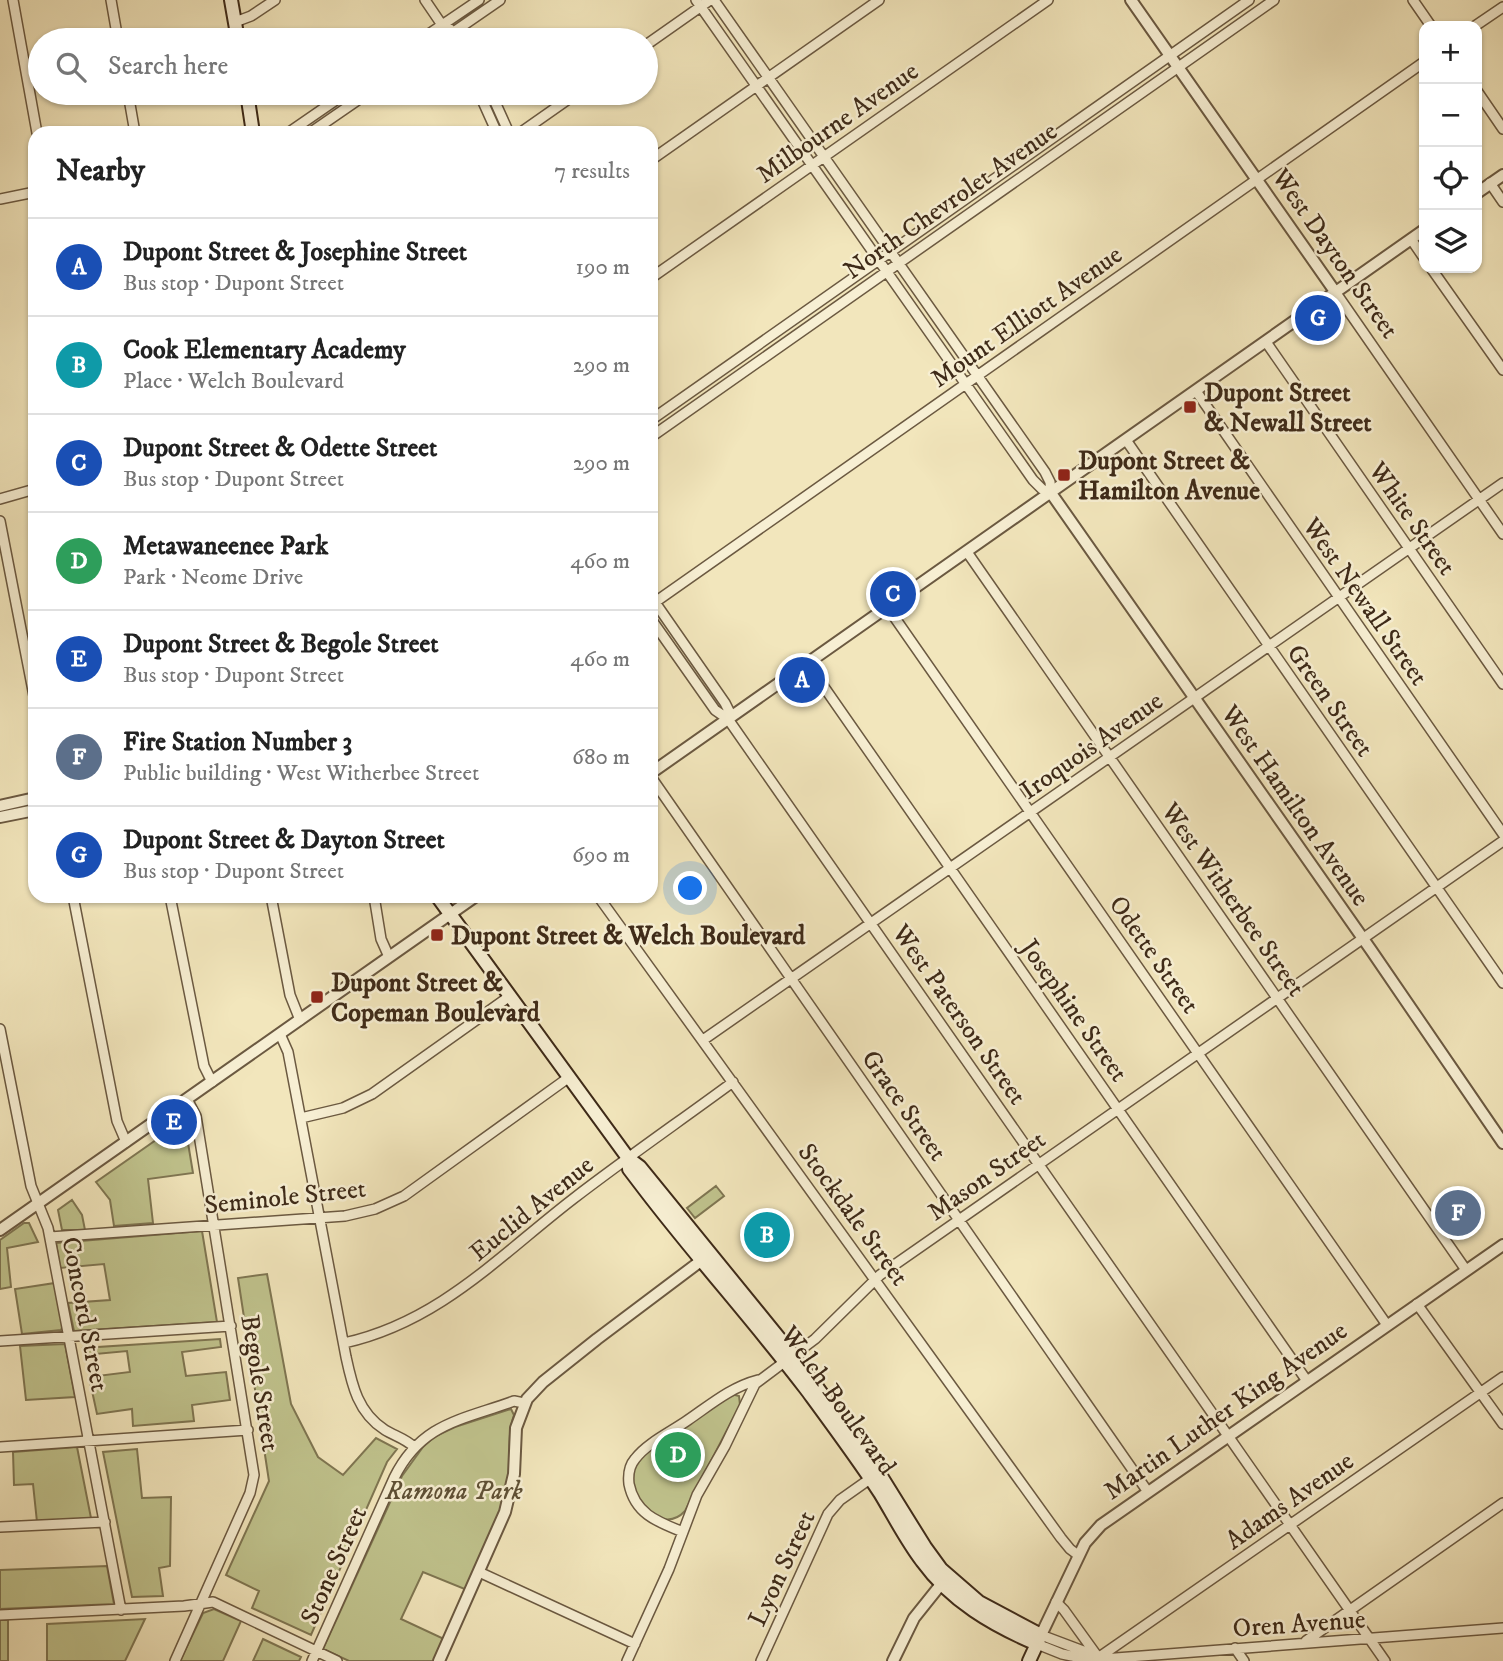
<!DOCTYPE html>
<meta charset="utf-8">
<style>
:root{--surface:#fff;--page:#f6f6f6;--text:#222;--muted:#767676;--line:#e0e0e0;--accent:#ea580c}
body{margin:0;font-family:"IM FELL DW Pica",serif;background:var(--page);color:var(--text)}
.controls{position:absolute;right:21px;top:21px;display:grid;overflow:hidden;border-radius:14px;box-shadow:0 2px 5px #0004}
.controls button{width:63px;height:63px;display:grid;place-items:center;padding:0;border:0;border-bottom:2px solid var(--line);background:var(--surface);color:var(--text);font:35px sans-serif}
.you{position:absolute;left:691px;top:889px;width:24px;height:24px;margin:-18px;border:5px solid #fff;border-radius:50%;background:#1a73e8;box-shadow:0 0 0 10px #1a73e833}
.badge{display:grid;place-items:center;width:46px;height:46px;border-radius:50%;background:var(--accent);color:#fff;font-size:23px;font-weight:700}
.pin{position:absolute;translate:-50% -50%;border:4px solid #fff;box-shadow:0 2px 7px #0006}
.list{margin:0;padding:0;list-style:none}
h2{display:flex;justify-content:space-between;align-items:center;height:91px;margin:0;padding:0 28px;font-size:30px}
h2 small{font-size:23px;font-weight:400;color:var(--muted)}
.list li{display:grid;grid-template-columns:46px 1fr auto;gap:21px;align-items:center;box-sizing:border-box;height:98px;padding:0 28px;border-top:2px solid var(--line)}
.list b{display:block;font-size:26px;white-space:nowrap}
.list p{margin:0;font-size:23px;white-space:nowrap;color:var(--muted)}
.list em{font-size:23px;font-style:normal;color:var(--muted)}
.icon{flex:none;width:38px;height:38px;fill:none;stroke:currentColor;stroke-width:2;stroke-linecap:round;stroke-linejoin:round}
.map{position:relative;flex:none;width:1503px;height:1661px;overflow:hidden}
.search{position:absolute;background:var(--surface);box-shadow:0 2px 5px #0004;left:28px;top:28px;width:630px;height:77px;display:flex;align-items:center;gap:18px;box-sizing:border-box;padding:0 24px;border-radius:38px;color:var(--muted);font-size:26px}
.panel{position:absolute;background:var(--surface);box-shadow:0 2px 5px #0004;left:28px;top:126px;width:630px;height:777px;border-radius:21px}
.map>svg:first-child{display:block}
.green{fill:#c0c38d;stroke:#7f7652;stroke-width:2}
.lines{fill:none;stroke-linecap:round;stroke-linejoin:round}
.minor-casing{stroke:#6b5941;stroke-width:12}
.tertiary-casing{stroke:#6b5941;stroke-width:14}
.secondary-casing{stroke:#3e2a18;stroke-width:16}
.minor{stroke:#f7efd3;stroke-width:9}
.tertiary{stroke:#f7efd3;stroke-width:10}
.secondary{stroke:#f7efd3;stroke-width:12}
.poi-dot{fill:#8f2418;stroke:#f7efd3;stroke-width:2.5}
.labels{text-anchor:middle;stroke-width:5;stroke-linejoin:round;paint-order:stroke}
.street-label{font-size:26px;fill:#3e2a18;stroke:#f7efd3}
.poi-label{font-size:26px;font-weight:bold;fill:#3e2a18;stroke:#f7efd3;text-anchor:start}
.park-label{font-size:26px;font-style:italic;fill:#5e5035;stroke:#f7efd3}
</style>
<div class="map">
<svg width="1503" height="1661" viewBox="0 0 1503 1661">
<rect width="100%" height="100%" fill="#f2e6bc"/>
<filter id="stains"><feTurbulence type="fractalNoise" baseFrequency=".00286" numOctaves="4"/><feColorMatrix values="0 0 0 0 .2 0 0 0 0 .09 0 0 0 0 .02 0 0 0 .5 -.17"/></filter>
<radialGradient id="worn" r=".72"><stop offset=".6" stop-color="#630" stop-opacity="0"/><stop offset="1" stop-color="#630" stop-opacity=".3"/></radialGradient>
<!-- green -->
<path class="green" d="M 176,1126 L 182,1126 L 186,1131 L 193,1173 L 148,1179 L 153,1223 L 114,1226 L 110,1200 L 96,1182 Z
M 716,1186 L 724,1196 L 695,1218 L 687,1208 Z
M 72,1200 L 82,1215 L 85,1230 L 62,1230 L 58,1210 Z
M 24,1223 L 29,1223 L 38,1242 L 7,1248 L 11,1287 L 0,1289 L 0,1240 Z
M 202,1231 L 217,1322 L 74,1331 L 68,1303 L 110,1300 L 104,1264 L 60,1268 L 56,1243 Z
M 267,1274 L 291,1404 L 318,1457 L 343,1475 L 376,1438 L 397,1449 L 387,1462 L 311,1635 L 252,1608 L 259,1591 L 226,1575 L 269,1481 L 238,1278 Z
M 55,1283 L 63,1325 L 61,1330 L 22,1334 L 15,1289 Z
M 220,1339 L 221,1347 L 182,1352 L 186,1376 L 226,1372 L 230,1400 L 192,1405 L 194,1421 L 133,1426 L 132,1409 L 97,1414 L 89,1377 L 130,1372 L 127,1351 L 85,1355 L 83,1348 Z
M 65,1344 L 75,1397 L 26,1400 L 20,1346 Z
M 731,1394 L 739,1396 L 740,1405 L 685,1511 C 661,1537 628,1497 633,1472 C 635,1464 640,1458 645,1453 Z
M 511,1409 L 514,1415 C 506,1437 512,1462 508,1485 C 501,1522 482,1556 467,1590 L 423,1572 L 401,1619 L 444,1639 L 434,1661 L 349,1661 L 323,1649 L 402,1476 L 423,1447 L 434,1437 L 455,1427 Z
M 77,1447 L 91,1518 L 37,1522 L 33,1484 L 14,1485 L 13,1452 Z
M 137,1449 L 142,1498 L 171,1497 L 170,1566 L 159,1568 L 163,1596 L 132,1597 L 103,1452 Z
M 107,1566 L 114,1604 L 0,1609 L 0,1570 Z
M 214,1609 L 241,1621 L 223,1661 L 180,1661 L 203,1613 Z
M 145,1619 L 125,1661 L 47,1661 L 47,1624 Z
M 0,1620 L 8,1620 L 8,1661 L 0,1661 Z
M 263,1639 L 301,1657 L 299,1661 L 253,1661 Z"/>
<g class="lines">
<defs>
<path id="minor" d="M 13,0 L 37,133
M 111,0 L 118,40
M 425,0 L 442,25 L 450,29 L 459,40
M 696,0 L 1033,480 L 1042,489 L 1051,493 L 1050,482 L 1045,472 L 714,0
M 1413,0 L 1431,26
M 235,22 L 251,16 L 275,0
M 1475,26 L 1503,7
M 420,40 L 479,0
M 442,40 L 500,0
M 646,45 L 710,0
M 1477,91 L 1503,129
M 128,93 L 135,133
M 479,93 L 497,133
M 491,93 L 509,133
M 288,133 L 346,93
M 310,133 L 368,93
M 520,133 L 577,93
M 651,160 L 879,0
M 1490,183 L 1503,202
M 0,199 L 35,192
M 1411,239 L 1424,258
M 1431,268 L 1503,370
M 651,278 L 1048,0
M 1336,293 L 1503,534
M 1266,342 L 1503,684
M 1196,391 L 1503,834
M 651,420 L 1249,0
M 651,437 L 1274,0
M 1126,440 L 1503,983
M 0,499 L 35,489
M 0,521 L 35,701
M 967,552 L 1466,1270
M 652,598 L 725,703 L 729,711 L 728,719
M 651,605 L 1424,62
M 888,608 L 1387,1325
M 651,619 L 715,710 L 728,719 L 1385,1661
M 808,664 L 1307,1381
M 651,777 L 1148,1492
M 73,896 L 117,1121 L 126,1142
M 170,896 L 204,1066 L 212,1082
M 271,896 L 290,995 L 300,1020
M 374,896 L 381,939 L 389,957
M 598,896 L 1061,1538 L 1070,1549 L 1078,1555
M 0,1029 L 31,1186 L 48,1228 L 121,1610
M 280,1034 L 288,1052 L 346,1357 C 352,1385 358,1413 385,1430 C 395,1436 406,1439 414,1447
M 703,1040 L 1503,483
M 301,1118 L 343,1108 L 372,1094 L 510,996
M 50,1237 L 345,1216 L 375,1209 L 404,1196 L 568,1078
M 1417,1304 L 1503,1424
M 0,1341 L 231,1326
M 344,1343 C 439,1322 499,1256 573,1199 C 625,1159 680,1121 733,1082
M 0,1447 L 248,1430
M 0,1527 L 105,1522
M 683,1532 C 658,1522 635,1514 629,1484 C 628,1475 629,1466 635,1459 C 647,1443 671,1432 688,1420 C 710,1405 731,1387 758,1380
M 479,1572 L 635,1644
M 1056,1602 L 1064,1610 L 1100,1660
M 0,1615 L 184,1606 L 213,1602 L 337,1661
M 1041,1635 L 1094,1655
M 1306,1641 L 1503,1503
M 1037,1644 L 1062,1654 L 1090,1660 L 1503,1628
M 1235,1648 L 1244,1661
M 1098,1658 L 1503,1377
M 175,1661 L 250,1493 L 254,1475 L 196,1116 L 187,1099
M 312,1661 L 394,1478 C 421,1423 462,1420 514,1401 L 524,1403
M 627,1661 L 669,1569 L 697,1495 L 725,1446 L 755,1384 L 815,1339 L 880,1275 L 1503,841
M 761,1661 L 828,1514 L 840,1500 L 874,1476"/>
<path id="tertiary" d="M 1131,0 L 1336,293
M 1477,193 L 1503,175
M 1051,493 L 1371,950 L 1503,1143
M 651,773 L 1424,230
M 0,806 L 35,798
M 0,817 L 35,810
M 0,1230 L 476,896
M 1041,1635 L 1085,1543 L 1101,1525 L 1503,1245
M 439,1661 L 505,1512 L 514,1474 L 516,1428 L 527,1399 L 543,1382 L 597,1339 L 706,1257
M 893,1661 L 914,1618 L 946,1578"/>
<path id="secondary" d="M 231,0 L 238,40
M 247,93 L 253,133
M 437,896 L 628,1158 L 640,1167 L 801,1365 L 879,1473 L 925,1547 L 941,1569 L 979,1602 L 1041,1635 L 1029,1661
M 628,1158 L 629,1169 L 645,1190 C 697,1258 754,1321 806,1389 C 831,1423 857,1458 880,1493 C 894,1516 906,1540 922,1561 C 951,1601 992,1625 1037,1644
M 1079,1661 L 1084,1659"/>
</defs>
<!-- minor casing -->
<use href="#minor" class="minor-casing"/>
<!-- tertiary casing -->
<use href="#tertiary" class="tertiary-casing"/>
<!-- secondary casing -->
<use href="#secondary" class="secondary-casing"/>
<!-- minor -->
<use href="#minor" class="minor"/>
<!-- tertiary -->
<use href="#tertiary" class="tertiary"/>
<!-- secondary -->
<use href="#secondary" class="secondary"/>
</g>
<!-- markers -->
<g class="poi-dot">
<rect x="1183" y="400" width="14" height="14" rx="3.5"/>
<rect x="1057" y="468" width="14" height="14" rx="3.5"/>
<rect x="430" y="928" width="14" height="14" rx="3.5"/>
<rect x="310" y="990" width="14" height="14" rx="3.5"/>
</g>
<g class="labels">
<!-- street labels -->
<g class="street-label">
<text transform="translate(837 122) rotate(-35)" y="9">Milbourne Avenue</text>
<text transform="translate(950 200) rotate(-35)" y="9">North Chevrolet Avenue</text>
<text transform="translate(1336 253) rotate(55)" y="9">West Dayton Street</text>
<text transform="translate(1026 316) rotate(-35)" y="9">Mount Elliott Avenue</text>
<text transform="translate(1413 518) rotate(55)" y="9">White Street</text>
<text transform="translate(1366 601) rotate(55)" y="9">West Newall Street</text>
<text transform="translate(1331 700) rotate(55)" y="9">Green Street</text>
<text transform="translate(1091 745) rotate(-35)" y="9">Iroquois Avenue</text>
<text transform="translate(1296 805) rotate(55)" y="9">West Hamilton Avenue</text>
<text transform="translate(1234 899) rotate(55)" y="9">West Witherbee Street</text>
<text transform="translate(1155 954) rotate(55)" y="9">Odette Street</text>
<text transform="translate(1075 1010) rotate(55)" y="9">Josephine Street</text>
<text transform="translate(960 1014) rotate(55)" y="9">West Paterson Street</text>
<text transform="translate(905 1105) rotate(55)" y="9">Grace Street</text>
<text transform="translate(986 1175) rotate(-35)" y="9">Mason Street</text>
<text transform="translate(285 1196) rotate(-6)" y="9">Seminole Street</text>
<text transform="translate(531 1208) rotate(-39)" y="9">Euclid Avenue</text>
<text transform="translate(854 1214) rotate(54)" y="9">Stockdale Street</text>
<text transform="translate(86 1314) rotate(79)" y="9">Concord Street</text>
<text transform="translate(261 1383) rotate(81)" y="9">Begole Street</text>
<text transform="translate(839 1400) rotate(54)" y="9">Welch Boulevard</text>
<text transform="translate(1225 1410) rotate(-35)" y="9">Martin Luther King Avenue</text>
<text transform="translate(1289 1500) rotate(-35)" y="9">Adams Avenue</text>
<text transform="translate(333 1565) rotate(-66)" y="9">Stone Street</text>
<text transform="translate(781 1568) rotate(-65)" y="9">Lyon Street</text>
<text transform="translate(1299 1623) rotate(-4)" y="9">Oren Avenue</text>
</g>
<!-- poi labels -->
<g class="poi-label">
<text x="1204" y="401">Dupont Street<tspan x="1204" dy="30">&amp; Newall Street</tspan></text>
<text x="1078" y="469">Dupont Street &amp;<tspan x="1078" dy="30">Hamilton Avenue</tspan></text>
<text x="451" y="944">Dupont Street &amp; Welch Boulevard</text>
<text x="331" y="991">Dupont Street &amp;<tspan x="331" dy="30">Copeman Boulevard</tspan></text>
</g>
<!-- park labels -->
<g class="park-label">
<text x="454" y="1499">Ramona Park</text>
</g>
</g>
<rect width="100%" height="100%" filter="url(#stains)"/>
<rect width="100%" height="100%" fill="url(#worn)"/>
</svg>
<div class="controls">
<button>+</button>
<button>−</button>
<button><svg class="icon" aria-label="locate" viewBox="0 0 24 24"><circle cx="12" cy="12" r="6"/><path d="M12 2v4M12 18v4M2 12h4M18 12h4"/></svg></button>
<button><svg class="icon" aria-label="layers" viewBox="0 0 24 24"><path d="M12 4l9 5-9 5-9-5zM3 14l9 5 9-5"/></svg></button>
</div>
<div class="you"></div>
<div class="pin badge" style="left:802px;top:680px;background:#1a4fb4">A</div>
<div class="pin badge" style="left:767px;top:1235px;background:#0f9aa8">B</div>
<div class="pin badge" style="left:893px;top:594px;background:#1a4fb4">C</div>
<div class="pin badge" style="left:678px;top:1455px;background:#2e9e5b">D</div>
<div class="pin badge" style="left:174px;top:1122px;background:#1a4fb4">E</div>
<div class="pin badge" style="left:1458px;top:1213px;background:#5c6f8a">F</div>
<div class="pin badge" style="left:1318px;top:318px;background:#1a4fb4">G</div>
<div class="search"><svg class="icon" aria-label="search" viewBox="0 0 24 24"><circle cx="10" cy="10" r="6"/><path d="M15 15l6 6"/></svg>Search here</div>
<section class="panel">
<h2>Nearby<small>7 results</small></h2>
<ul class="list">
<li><span class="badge" style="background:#1a4fb4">A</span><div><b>Dupont Street &amp; Josephine Street</b><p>Bus stop · Dupont Street</p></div><em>190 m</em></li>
<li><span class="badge" style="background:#0f9aa8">B</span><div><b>Cook Elementary Academy</b><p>Place · Welch Boulevard</p></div><em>290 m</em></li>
<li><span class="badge" style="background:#1a4fb4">C</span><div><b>Dupont Street &amp; Odette Street</b><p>Bus stop · Dupont Street</p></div><em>290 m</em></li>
<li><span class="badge" style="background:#2e9e5b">D</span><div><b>Metawaneenee Park</b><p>Park · Neome Drive</p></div><em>460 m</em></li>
<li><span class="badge" style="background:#1a4fb4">E</span><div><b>Dupont Street &amp; Begole Street</b><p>Bus stop · Dupont Street</p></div><em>460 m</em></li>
<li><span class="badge" style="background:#5c6f8a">F</span><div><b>Fire Station Number 3</b><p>Public building · West Witherbee Street</p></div><em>680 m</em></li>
<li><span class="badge" style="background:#1a4fb4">G</span><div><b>Dupont Street &amp; Dayton Street</b><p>Bus stop · Dupont Street</p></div><em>690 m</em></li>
</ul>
</section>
</div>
